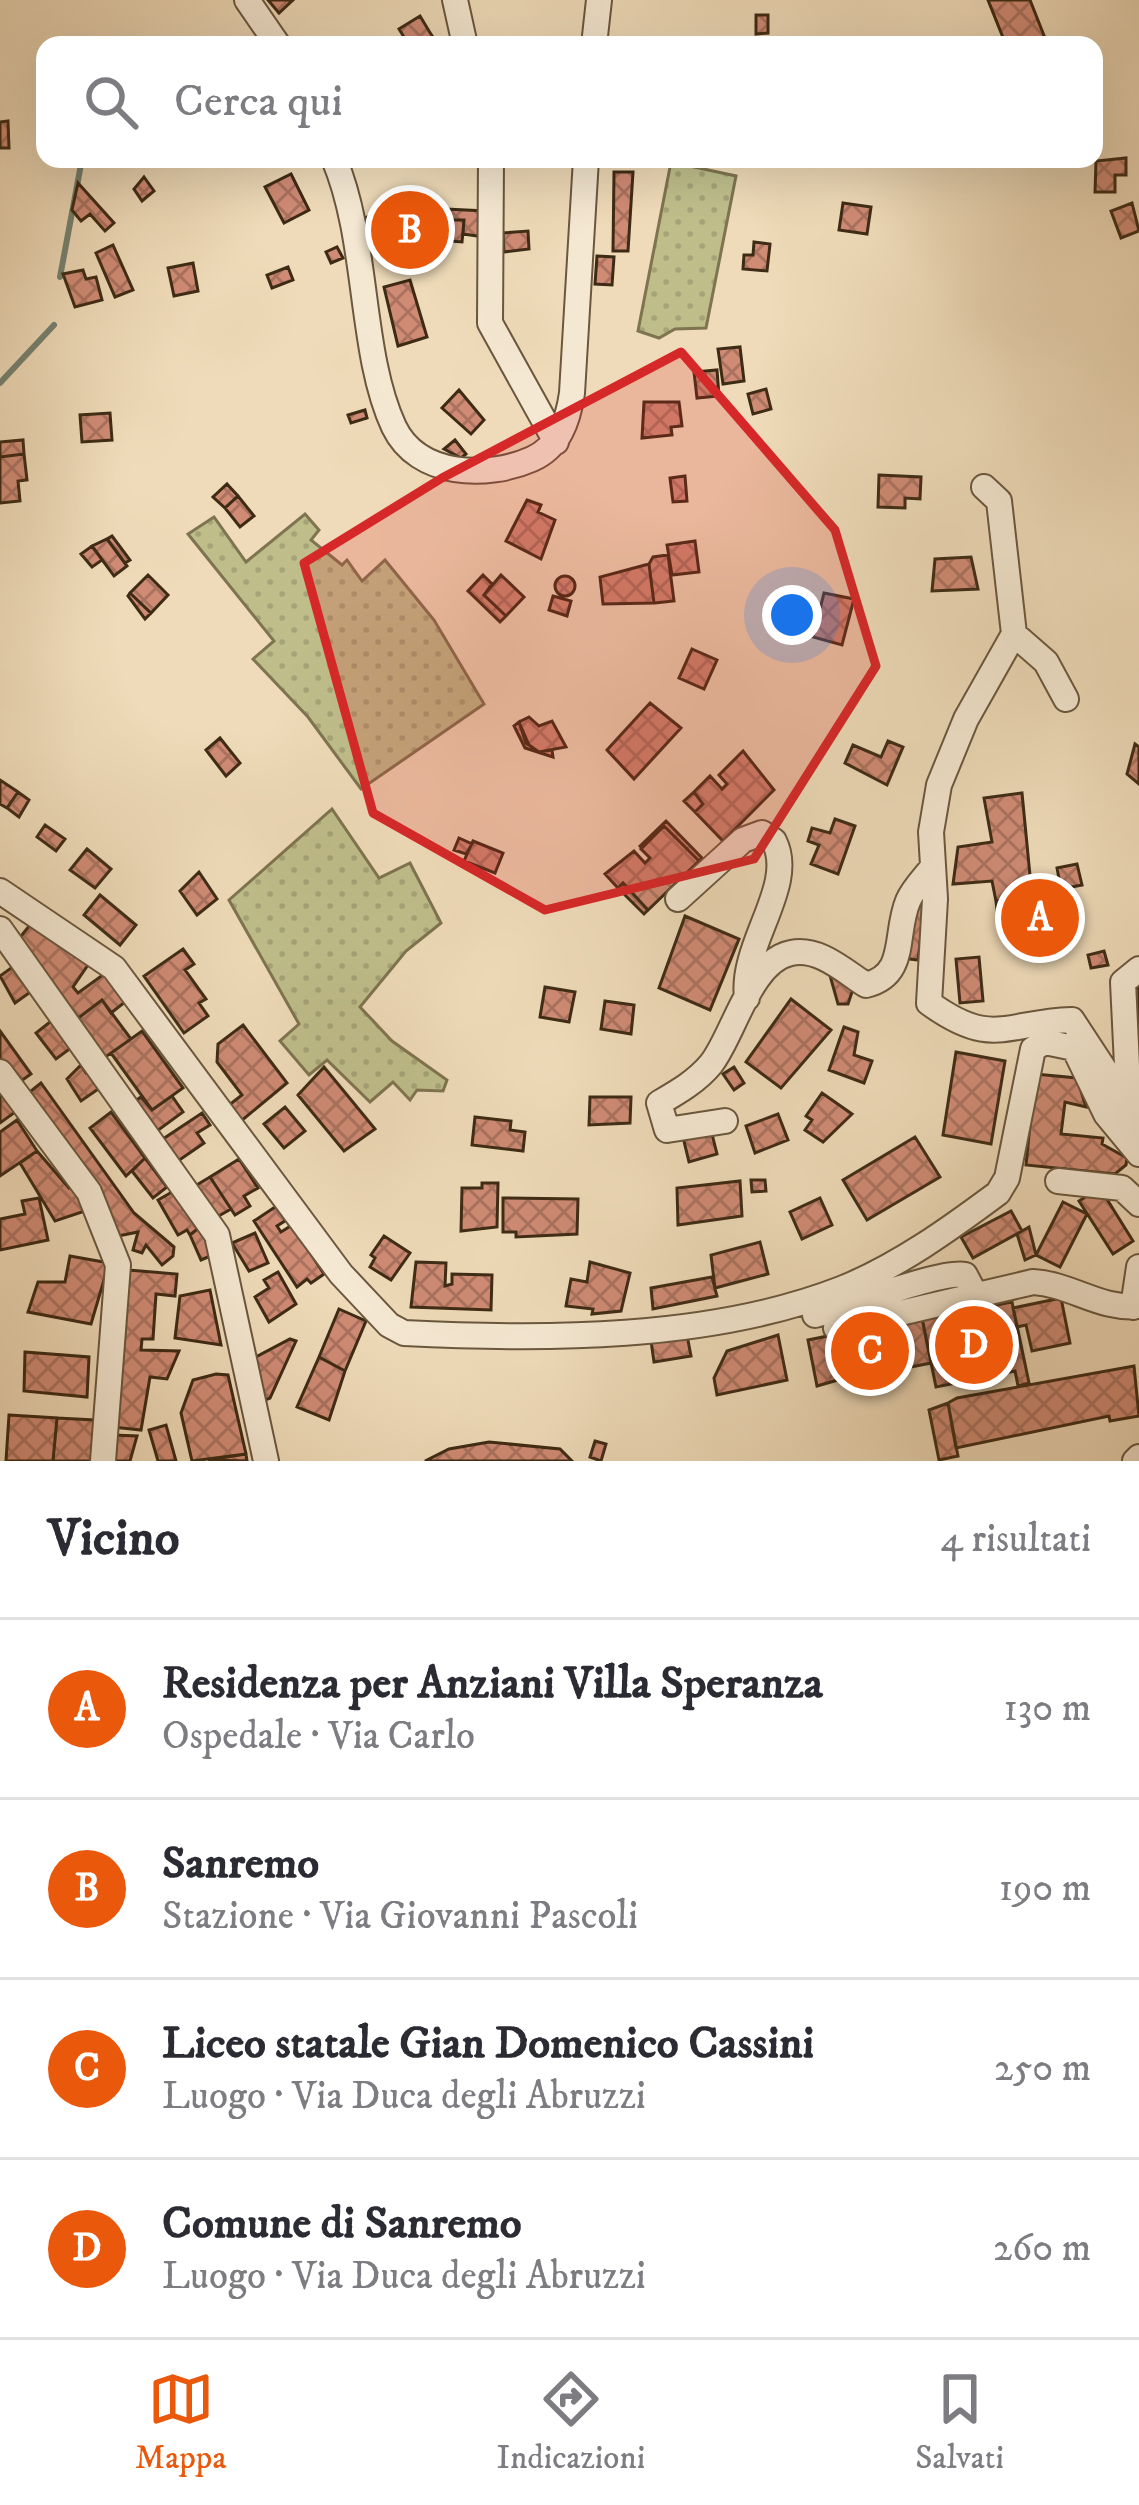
<!DOCTYPE html>
<html lang="it">
<meta charset="utf-8">
<style>
:root{--surface:#fff;--page:#f2f2f3;--text:#2b2b33;--muted:#7c7c81;--line:#e1e1e2;--accent:#ea580c}
body{margin:0;font-family:"IM FELL DW Pica",serif;background:var(--page);color:var(--text)}
.you{position:absolute;left:792px;top:615px;width:42px;height:42px;margin:-30px;border:9px solid #fff;border-radius:50%;background:#1a73e8;box-shadow:0 0 0 18px #1a73e833}
.badge{display:grid;place-items:center;width:78px;height:78px;border-radius:50%;background:var(--accent);color:#fff;font-size:39px;font-weight:700}
.pin{position:absolute;translate:-50% -50%;border:6px solid #fff;box-shadow:0 3px 12px #0006}
.list{margin:0;padding:0;list-style:none}
h2{display:flex;justify-content:space-between;align-items:center;height:156px;margin:0;padding:0 48px;font-size:51px}
h2 small{font-size:39px;font-weight:400;color:var(--muted)}
.list li{display:grid;grid-template-columns:78px 1fr auto;gap:36px;align-items:center;box-sizing:border-box;height:180px;padding:0 48px;border-top:3px solid var(--line)}
.list b{display:block;font-size:45px;white-space:nowrap}
.list p{margin:0;font-size:39px;white-space:nowrap;color:var(--muted)}
.list em{font-size:39px;font-style:normal;color:var(--muted)}
.icon{flex:none;width:66px;height:66px;fill:none;stroke:currentColor;stroke-width:2;stroke-linecap:round;stroke-linejoin:round}
.map{position:relative;flex:none;width:1139px;height:1461px;overflow:hidden}
.search{position:absolute;background:var(--surface);box-shadow:0 12px 48px #0002;left:36px;right:36px;top:36px;height:132px;display:flex;align-items:center;gap:30px;box-sizing:border-box;padding:0 42px;border-radius:24px;color:var(--muted);font-size:45px}
.sheet{height:876px;background:var(--surface)}
nav{display:flex;justify-content:space-around;align-items:center;box-sizing:border-box;height:168px;border-top:3px solid var(--line);background:var(--surface);font-size:33px;color:var(--muted)}
nav a{display:grid;justify-items:center;gap:6px}
nav .on{color:var(--accent)}
.map>svg:first-child{display:block}
.grass{fill:url(#grass-dots);stroke:#7e7450;stroke-width:3}
.lines{fill:none;stroke-linecap:round;stroke-linejoin:round}
.stream{stroke:#758171;stroke-width:6}
.building{fill:url(#building-cross-hatch);stroke:#3e2b15;stroke-width:3}
.street-casing{stroke:#6a573e;stroke-width:28}
.street{stroke:#f5e8d2;stroke-width:24}
.marked{fill:#d62828;fill-opacity:0.2;stroke:#d62828;stroke-width:9;stroke-linejoin:round}
</style>
<div class="map">
<svg width="1139" height="1461" viewBox="0 0 1139 1461">
<defs>
<pattern id="grass-dots" width="8" height="8" patternUnits="userSpaceOnUse" patternTransform="scale(3)"><rect width="8" height="8" fill="#bfbe8b"/><path d="M2 2h.1M6 6h.1" fill="none" stroke="#a5a377" stroke-width="1.8" stroke-linecap="round"/></pattern>
<pattern id="building-cross-hatch" width="8" height="8" patternUnits="userSpaceOnUse" patternTransform="scale(3)"><rect width="8" height="8" fill="#d08b75"/><path d="M0 0l8 8M0 8l8-8" fill="none" stroke="#aa725f"/></pattern>
</defs>
<rect width="100%" height="100%" fill="#efdbb9"/>
<filter id="stains"><feTurbulence type="fractalNoise" baseFrequency=".00167" numOctaves="4"/><feColorMatrix values="0 0 0 0 .2 0 0 0 0 .09 0 0 0 0 .02 0 0 0 .5 -.17"/></filter>
<radialGradient id="worn" r=".72"><stop offset=".6" stop-color="#630" stop-opacity="0"/><stop offset="1" stop-color="#630" stop-opacity=".3"/></radialGradient>
<!-- grass -->
<path class="grass" d="M 671,162 L 736,176 L 706,328 L 675,329 L 659,338 L 638,331 Z
M 305,514 L 319,530 L 311,540 L 342,565 L 347,560 L 362,581 L 385,560 L 434,620 L 484,704 L 361,789 L 308,717 L 253,659 L 274,641 L 188,534 L 214,517 L 246,562 Z
M 332,809 L 379,878 L 410,863 L 441,923 L 406,951 L 360,1007 L 392,1041 L 447,1080 L 443,1091 L 417,1090 L 410,1100 L 393,1082 L 370,1102 L 327,1060 L 309,1075 L 280,1041 L 299,1024 L 229,900 Z"/>
<g class="lines">
<!-- stream -->
<path class="stream" d="M 60,277 L 82,159
M 0,383 L 54,325"/>
</g>
<!-- building -->
<path class="building" d="M 268,0 L 293,0 L 279,13 Z
M 988,0 L 1030,0 L 1045,38 L 1006,45 Z
M 756,15 L 768,15 L 768,33 L 756,34 Z
M 420,16 L 429,31 L 438,45 L 409,45 L 399,29 Z
M 8,121 L 9,148 L 0,148 L 0,122 Z
M 1126,158 L 1126,175 L 1115,175 L 1115,192 L 1095,192 L 1096,161 Z
M 614,172 L 633,172 L 628,251 L 613,251 Z
M 291,174 L 309,210 L 284,223 L 265,187 Z
M 144,177 L 154,191 L 142,201 L 134,189 Z
M 78,183 L 114,223 L 105,231 L 90,214 L 81,221 L 72,210 Z
M 843,203 L 871,207 L 867,234 L 839,230 Z
M 1132,203 L 1139,231 L 1121,238 L 1111,211 Z
M 445,209 L 486,211 L 484,237 L 463,234 L 464,220 L 444,220 Z
M 377,213 L 382,227 L 368,233 L 362,219 Z
M 444,220 L 464,220 L 462,242 L 436,240 L 438,224 Z
M 528,231 L 529,249 L 504,252 L 503,233 Z
M 754,242 L 770,244 L 767,271 L 743,269 L 744,255 L 753,255 Z
M 113,245 L 133,290 L 115,297 L 96,253 Z
M 337,247 L 343,258 L 331,263 L 326,252 Z
M 597,256 L 614,257 L 612,285 L 595,284 Z
M 193,263 L 198,291 L 174,296 L 168,268 Z
M 288,267 L 293,280 L 272,288 L 267,275 Z
M 83,270 L 86,279 L 96,277 L 102,300 L 75,307 L 63,274 Z
M 410,280 L 427,337 L 398,346 L 384,287 Z
M 740,347 L 744,381 L 723,384 L 718,349 Z
M 717,370 L 719,396 L 697,398 L 694,372 Z
M 766,389 L 771,409 L 753,414 L 748,394 Z
M 459,390 L 484,420 L 471,434 L 442,408 Z
M 644,402 L 679,402 L 682,426 L 671,427 L 672,435 L 642,438 Z
M 365,410 L 367,418 L 351,423 L 348,415 Z
M 110,413 L 112,440 L 82,442 L 80,415 Z
M 23,440 L 24,454 L 0,457 L 0,442 Z
M 455,440 L 466,454 L 461,458 L 444,449 Z
M 24,454 L 27,480 L 18,481 L 20,501 L 0,503 L 0,457 Z
M 879,475 L 921,477 L 920,499 L 905,498 L 905,508 L 878,507 Z
M 685,476 L 687,501 L 673,502 L 670,478 Z
M 227,484 L 238,496 L 225,508 L 213,497 Z
M 238,496 L 254,516 L 240,527 L 225,508 Z
M 527,500 L 541,505 L 538,512 L 555,520 L 541,559 L 506,541 Z
M 112,536 L 130,560 L 125,563 L 107,539 Z
M 107,539 L 127,566 L 114,576 L 92,546 Z
M 695,541 L 699,572 L 672,575 L 667,545 Z
M 92,546 L 102,560 L 92,567 L 81,554 Z
M 668,555 L 674,601 L 654,603 L 649,564 L 653,557 Z
M 971,557 L 978,589 L 932,591 L 935,559 Z
M 649,564 L 654,603 L 603,604 L 600,577 Z
M 148,575 L 168,595 L 151,613 L 130,593 Z
M 483,575 L 492,584 L 484,595 L 506,616 L 500,622 L 468,591 Z
M 501,575 L 524,597 L 506,616 L 484,595 Z
M555 586a10 10 0 1 1 20 0a10 10 0 1 1-20 0Z
M 130,593 L 151,613 L 145,619 L 128,596 Z
M 824,593 L 854,599 L 842,645 L 813,637 Z
M 553,596 L 571,601 L 567,616 L 549,610 Z
M 692,649 L 717,660 L 704,689 L 679,678 Z
M 650,703 L 681,728 L 634,779 L 607,750 Z
M 529,717 L 539,726 L 552,721 L 566,747 L 539,752 L 529,745 L 519,722 Z
M 519,722 L 526,743 L 539,752 L 552,750 L 553,757 L 525,748 L 514,726 Z
M 220,738 L 240,763 L 226,776 L 206,750 Z
M 888,741 L 903,747 L 887,785 L 845,763 L 853,745 L 881,757 Z
M 1135,744 L 1139,747 L 1139,784 L 1127,774 Z
M 743,751 L 774,790 L 723,841 L 695,812 L 703,804 L 694,792 L 710,776 L 722,789 L 727,784 L 719,775 Z
M 0,780 L 18,792 L 7,808 L 0,804 Z
M 18,792 L 29,800 L 19,817 L 7,808 Z
M 694,792 L 703,804 L 695,812 L 684,801 Z
M 1022,793 L 1032,896 L 996,901 L 992,881 L 953,884 L 958,847 L 992,842 L 984,798 Z
M 835,819 L 855,826 L 838,874 L 811,864 L 819,845 L 808,841 L 812,828 L 830,833 Z
M 666,821 L 702,858 L 699,861 L 664,826 L 639,847 Z
M 45,825 L 65,839 L 56,851 L 37,837 Z
M 664,826 L 699,861 L 648,910 L 623,883 L 618,888 L 605,874 L 634,851 L 645,863 L 650,858 L 641,849 Z
M 459,838 L 472,844 L 466,854 L 454,850 Z
M 473,841 L 503,853 L 495,873 L 464,861 Z
M 87,849 L 111,869 L 95,888 L 70,870 Z
M 1077,864 L 1082,885 L 1061,889 L 1057,868 Z
M 199,872 L 217,899 L 197,915 L 180,891 Z
M 623,883 L 648,910 L 644,914 L 618,888 Z
M 1060,885 L 1061,891 L 1055,892 L 1057,910 L 998,919 L 996,901 L 1045,894 L 1044,887 Z
M 100,895 L 136,925 L 120,945 L 84,915 Z
M 913,901 L 925,903 L 918,960 L 901,958 Z
M 685,916 L 739,939 L 710,1010 L 659,988 Z
M 30,925 L 90,962 L 73,987 L 78,993 L 104,974 L 125,1002 L 111,1013 L 102,1000 L 77,1019 L 17,941 Z
M 183,949 L 194,964 L 185,970 L 206,999 L 199,1003 L 208,1016 L 184,1033 L 144,976 Z
M 1104,951 L 1108,965 L 1091,968 L 1088,955 Z
M 979,957 L 983,1001 L 960,1003 L 956,959 Z
M 18,963 L 36,988 L 15,1003 L 0,976 Z
M 829,972 L 853,989 L 848,1004 L 838,1004 Z
M 545,987 L 575,992 L 569,1022 L 540,1017 Z
M 1139,988 L 1139,1051 L 1135,1051 L 1131,989 Z
M 791,999 L 831,1030 L 781,1088 L 746,1062 Z
M 102,1000 L 131,1039 L 104,1058 L 77,1019 Z
M 605,1001 L 634,1005 L 631,1034 L 601,1029 Z
M 55,1018 L 75,1045 L 56,1059 L 36,1033 Z
M 243,1025 L 287,1083 L 241,1121 L 229,1105 L 242,1095 L 217,1062 L 218,1044 Z
M 844,1027 L 858,1032 L 854,1055 L 872,1061 L 864,1083 L 829,1070 Z
M 0,1031 L 31,1074 L 17,1084 L 0,1060 Z
M 142,1031 L 183,1088 L 152,1110 L 111,1053 Z
M 956,1052 L 1005,1061 L 991,1144 L 943,1135 Z
M 81,1065 L 86,1073 L 93,1069 L 104,1085 L 81,1101 L 67,1079 Z
M 324,1067 L 375,1129 L 344,1151 L 298,1095 Z
M 734,1067 L 744,1083 L 734,1090 L 723,1074 Z
M 1035,1074 L 1077,1078 L 1086,1107 L 1065,1102 L 1061,1134 L 1103,1138 L 1102,1144 L 1127,1158 L 1126,1165 L 1115,1174 L 1026,1165 Z
M 41,1083 L 134,1213 L 174,1247 L 173,1256 L 162,1265 L 146,1245 L 142,1253 L 133,1250 L 138,1232 L 118,1236 L 26,1095 Z
M 0,1086 L 18,1110 L 0,1123 Z
M 822,1093 L 852,1114 L 823,1142 L 805,1130 L 812,1120 L 806,1116 Z
M 172,1096 L 183,1112 L 157,1131 L 135,1101 L 141,1097 L 152,1110 Z
M 590,1097 L 631,1097 L 630,1123 L 589,1125 Z
M 285,1107 L 305,1131 L 284,1148 L 264,1124 Z
M 111,1112 L 145,1158 L 126,1176 L 90,1128 Z
M 202,1113 L 210,1125 L 197,1133 L 204,1143 L 178,1161 L 163,1139 Z
M 778,1114 L 788,1140 L 755,1153 L 746,1126 Z
M 475,1117 L 511,1121 L 510,1130 L 525,1132 L 523,1151 L 472,1145 Z
M 17,1120 L 37,1151 L 0,1176 L 0,1132 Z
M 711,1130 L 717,1154 L 689,1162 L 683,1137 Z
M 915,1137 L 940,1177 L 867,1220 L 843,1180 Z
M 37,1151 L 69,1188 L 75,1184 L 91,1209 L 55,1221 L 20,1163 Z
M 145,1158 L 167,1187 L 153,1198 L 132,1171 Z
M 239,1159 L 258,1188 L 244,1196 L 250,1206 L 235,1215 L 210,1177 Z
M 210,1177 L 231,1209 L 215,1218 L 195,1186 Z
M 751,1180 L 765,1180 L 766,1191 L 752,1192 Z
M 740,1181 L 742,1216 L 678,1225 L 677,1188 Z
M 482,1183 L 498,1183 L 497,1227 L 461,1231 L 462,1188 L 482,1188 Z
M 179,1188 L 201,1226 L 190,1235 L 187,1230 L 178,1235 L 158,1200 Z
M 1100,1188 L 1133,1241 L 1113,1254 L 1079,1201 Z
M 39,1198 L 48,1240 L 0,1250 L 0,1219 L 25,1214 L 22,1201 Z
M 503,1198 L 578,1199 L 577,1234 L 516,1237 L 516,1232 L 503,1232 Z
M 820,1198 L 832,1225 L 802,1239 L 790,1212 Z
M 1063,1202 L 1087,1214 L 1060,1267 L 1036,1255 Z
M 278,1205 L 288,1219 L 277,1226 L 281,1232 L 292,1225 L 324,1274 L 311,1283 L 307,1279 L 297,1287 L 254,1221 Z
M 1011,1211 L 1022,1231 L 973,1258 L 961,1237 Z
M 201,1226 L 213,1255 L 201,1260 L 190,1235 Z
M 1029,1227 L 1036,1255 L 1025,1260 L 1017,1234 Z
M 255,1233 L 268,1263 L 249,1271 L 232,1243 Z
M 384,1236 L 410,1253 L 391,1280 L 370,1267 L 375,1258 L 371,1255 Z
M 760,1242 L 768,1274 L 715,1288 L 711,1255 Z
M 70,1256 L 109,1263 L 91,1324 L 28,1312 L 38,1282 L 65,1282 Z
M 416,1262 L 446,1263 L 445,1286 L 452,1284 L 452,1274 L 492,1275 L 491,1310 L 411,1307 Z
M 590,1262 L 630,1273 L 621,1311 L 592,1314 L 593,1309 L 566,1306 L 571,1279 L 587,1282 Z
M 128,1270 L 177,1274 L 175,1296 L 156,1294 L 153,1339 L 142,1339 L 141,1350 L 179,1351 L 167,1379 L 150,1377 L 141,1430 L 112,1427 Z
M 278,1272 L 296,1304 L 269,1322 L 255,1297 L 269,1288 L 264,1280 Z
M 712,1277 L 717,1296 L 653,1309 L 651,1288 Z
M 210,1290 L 221,1345 L 175,1338 L 180,1296 Z
M 1061,1298 L 1070,1343 L 1032,1351 L 1026,1325 L 1017,1327 L 1013,1308 Z
M 1012,1302 L 1029,1383 L 1018,1386 L 1015,1371 L 936,1387 L 922,1319 Z
M 339,1309 L 366,1321 L 345,1371 L 319,1357 Z
M 922,1317 L 931,1363 L 901,1369 L 900,1362 L 817,1386 L 808,1340 Z
M 687,1335 L 691,1356 L 654,1362 L 651,1341 Z
M 778,1335 L 787,1380 L 717,1395 L 714,1378 L 727,1351 Z
M 290,1339 L 296,1341 L 270,1398 L 263,1401 L 254,1358 Z
M 25,1352 L 89,1357 L 87,1397 L 24,1391 Z
M 319,1357 L 345,1371 L 329,1420 L 297,1407 Z
M 1134,1366 L 1139,1416 L 1110,1421 L 1109,1416 L 956,1448 L 948,1403 L 957,1398 Z
M 216,1374 L 228,1375 L 246,1454 L 192,1461 L 181,1413 L 193,1380 Z
M 948,1403 L 958,1456 L 939,1460 L 929,1410 Z
M 9,1415 L 57,1418 L 53,1461 L 6,1461 Z
M 57,1418 L 94,1420 L 93,1461 L 53,1461 Z
M 166,1425 L 176,1461 L 158,1461 L 149,1430 Z
M 112,1435 L 137,1436 L 130,1461 L 110,1461 Z
M 595,1441 L 606,1444 L 601,1461 L 590,1457 Z
M 489,1442 L 560,1449 L 572,1461 L 425,1461 L 449,1449 Z
M 246,1454 L 247,1461 L 208,1460 Z"/>
<g class="lines">
<defs>
<path id="street" d="M 247,0 L 278,45
M 455,0 L 465,45
M 594,45 L 599,0
M 334,159 C 369,241 359,352 394,427 C 418,477 487,479 532,459 C 559,447 568,421 572,393 L 586,159
M 491,159 L 490,323 L 556,442
M 984,487 L 999,501 L 1014,634
M 1066,699 L 1046,662 L 1014,634 L 966,719 L 939,785 L 931,832 L 935,899 L 929,1003 C 993,1049 1005,1022 1072,1020 L 1129,1107 L 1139,1146
M 0,891 L 114,968 L 341,1274 L 389,1325 L 404,1333 C 543,1340 710,1340 841,1289 C 897,1267 951,1228 998,1193 L 1007,1178 L 1033,1049 L 1045,1042 L 1074,1048 L 1106,1114 L 1139,1154
M 678,899 L 743,840 L 762,833 L 774,841 C 797,886 740,944 747,998
M 0,929 L 217,1235 L 266,1461
M 0,1072 L 89,1192 L 118,1265 L 103,1461
M 1129,1107 L 1123,982 L 1139,969
M 725,1121 L 667,1130 L 659,1103 C 678,1092 697,1081 711,1064 C 734,1035 750,961 791,953 C 819,947 844,971 866,985 C 908,975 894,934 908,901 C 913,889 924,878 932,868
M 1058,1181 L 1122,1188 L 1139,1204
M 1133,1307 L 1139,1267
M 815,1315 C 848,1307 941,1270 965,1275 L 975,1294
M 836,1328 L 1033,1282 C 1071,1284 1100,1310 1139,1306
M 1135,1461 L 1139,1457"/>
</defs>
<!-- street casing -->
<use href="#street" class="street-casing"/>
<!-- street -->
<use href="#street" class="street"/>
</g>
<!-- marked area -->
<path class="marked" d="M 681,352 L 835,530 L 876,666 L 754,859 L 545,910 L 373,813 L 304,563 L 442,478 Z"/>
<rect width="100%" height="100%" filter="url(#stains)"/>
<rect width="100%" height="100%" fill="url(#worn)"/>
</svg>
<div class="you"></div>
<div class="pin badge" style="left:1040px;top:918px">A</div>
<div class="pin badge" style="left:410px;top:230px">B</div>
<div class="pin badge" style="left:870px;top:1351px">C</div>
<div class="pin badge" style="left:974px;top:1345px">D</div>
<div class="search"><svg class="icon" aria-label="search" viewBox="0 0 24 24"><circle cx="10" cy="10" r="6"/><path d="M15 15l6 6"/></svg>Cerca qui</div>
</div>
<section class="sheet">
<h2>Vicino<small>4 risultati</small></h2>
<ul class="list">
<li><span class="badge">A</span><div><b>Residenza per Anziani Villa Speranza</b><p>Ospedale · Via Carlo</p></div><em>130 m</em></li>
<li><span class="badge">B</span><div><b>Sanremo</b><p>Stazione · Via Giovanni Pascoli</p></div><em>190 m</em></li>
<li><span class="badge">C</span><div><b>Liceo statale Gian Domenico Cassini</b><p>Luogo · Via Duca degli Abruzzi</p></div><em>250 m</em></li>
<li><span class="badge">D</span><div><b>Comune di Sanremo</b><p>Luogo · Via Duca degli Abruzzi</p></div><em>260 m</em></li>
</ul>
</section>
<nav>
<a class="on"><svg class="icon" aria-label="map" viewBox="0 0 24 24"><path d="M3 6l6-2 6 2 6-2v14l-6 2-6-2-6 2zM9 4v14M15 6v14"/></svg>Mappa</a>
<a><svg class="icon" aria-label="directions" viewBox="0 0 24 24"><path d="M12 3l9 9-9 9-9-9zM9 14v-3h6M13 9l2 2-2 2"/></svg>Indicazioni</a>
<a><svg class="icon" aria-label="saved" viewBox="0 0 24 24"><path d="M7 4h10v16l-5-4-5 4z"/></svg>Salvati</a>
</nav>
